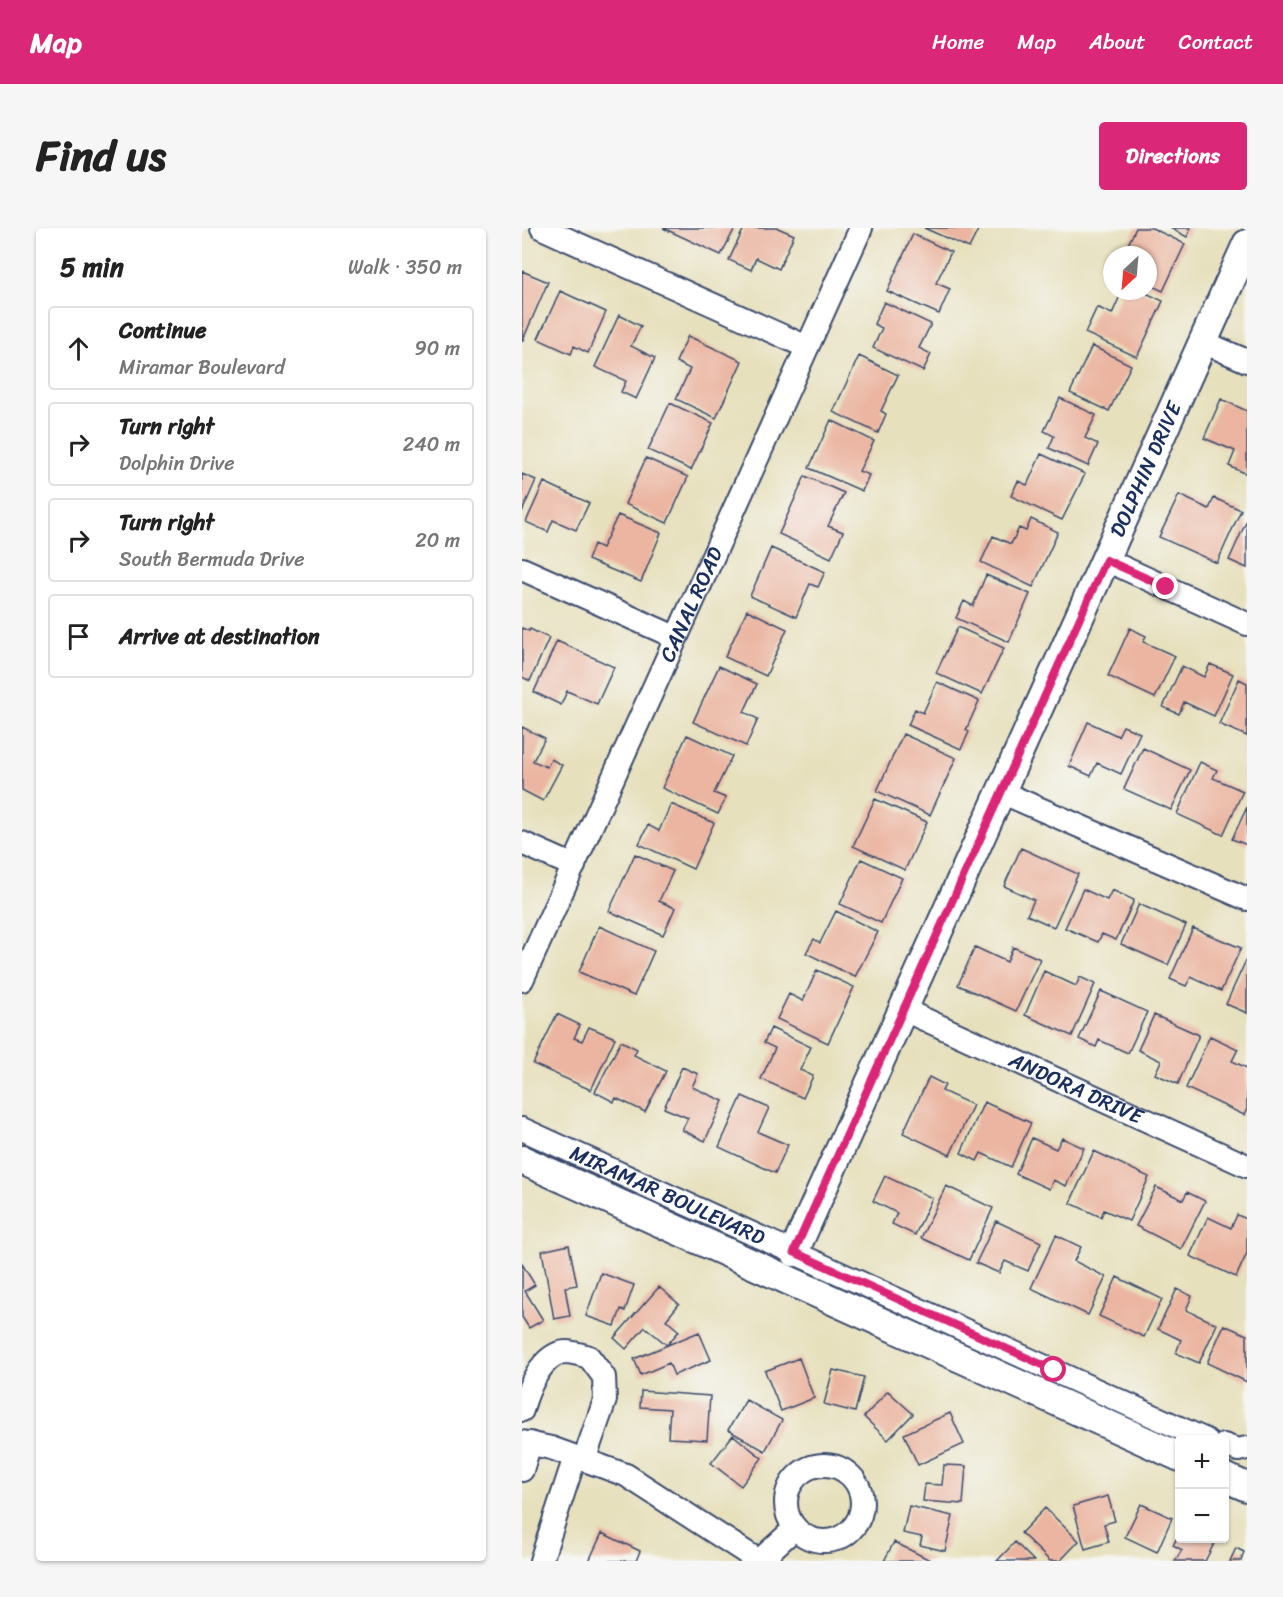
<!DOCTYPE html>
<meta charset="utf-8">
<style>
:root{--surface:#fff;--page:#f6f6f6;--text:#222;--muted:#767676;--line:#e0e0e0;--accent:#db2777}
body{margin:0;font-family:Sriracha,sans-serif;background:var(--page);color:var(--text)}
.controls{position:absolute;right:18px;bottom:18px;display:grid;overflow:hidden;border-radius:6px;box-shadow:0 2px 4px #0004}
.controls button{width:54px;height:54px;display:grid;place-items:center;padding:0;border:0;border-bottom:2px solid var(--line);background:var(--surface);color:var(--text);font:30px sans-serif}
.compass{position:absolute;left:581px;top:18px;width:54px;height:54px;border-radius:50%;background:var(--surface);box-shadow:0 2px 4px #0004;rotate:206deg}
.stop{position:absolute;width:18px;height:18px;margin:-14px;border:4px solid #db2777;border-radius:50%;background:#fff}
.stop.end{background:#db2777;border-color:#fff;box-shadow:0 2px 6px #0008}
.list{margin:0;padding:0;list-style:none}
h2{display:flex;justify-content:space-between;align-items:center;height:78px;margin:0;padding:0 24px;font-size:26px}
h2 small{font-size:20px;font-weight:400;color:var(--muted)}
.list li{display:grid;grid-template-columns:39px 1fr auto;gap:18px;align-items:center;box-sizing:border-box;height:84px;margin:0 12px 12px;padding:0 12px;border:2px solid var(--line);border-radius:6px}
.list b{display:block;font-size:22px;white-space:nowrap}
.list p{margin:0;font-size:20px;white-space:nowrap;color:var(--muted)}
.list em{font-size:20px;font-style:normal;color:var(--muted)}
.icon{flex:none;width:33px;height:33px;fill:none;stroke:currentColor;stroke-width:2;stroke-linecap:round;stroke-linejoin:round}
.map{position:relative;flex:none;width:725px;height:1333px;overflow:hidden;border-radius:6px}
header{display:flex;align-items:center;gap:36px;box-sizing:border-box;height:84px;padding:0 30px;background:var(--accent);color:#fff}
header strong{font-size:28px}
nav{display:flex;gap:33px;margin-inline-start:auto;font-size:21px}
.intro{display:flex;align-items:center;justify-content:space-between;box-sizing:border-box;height:144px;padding:0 36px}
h1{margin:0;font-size:42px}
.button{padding:15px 27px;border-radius:6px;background:var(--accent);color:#fff;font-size:21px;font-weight:700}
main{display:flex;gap:36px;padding:0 36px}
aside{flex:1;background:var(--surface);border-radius:6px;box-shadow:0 2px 4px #0004}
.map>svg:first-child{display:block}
.building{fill:#ebb5a1}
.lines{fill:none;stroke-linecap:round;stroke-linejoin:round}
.minor-casing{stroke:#3a4a6c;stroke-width:26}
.tertiary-casing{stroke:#3a4a6c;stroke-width:32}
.minor{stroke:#fff;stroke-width:22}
.tertiary{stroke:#fff;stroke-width:28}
.route{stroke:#db2777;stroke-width:8}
.labels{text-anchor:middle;stroke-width:5;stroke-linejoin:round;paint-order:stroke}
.street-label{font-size:21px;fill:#1b2f5e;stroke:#f6f6f2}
</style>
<header>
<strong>Map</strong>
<nav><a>Home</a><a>Map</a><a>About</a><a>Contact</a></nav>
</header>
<div class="intro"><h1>Find us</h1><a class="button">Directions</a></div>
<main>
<aside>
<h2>5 min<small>Walk · 350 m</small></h2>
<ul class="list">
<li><svg class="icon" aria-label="ahead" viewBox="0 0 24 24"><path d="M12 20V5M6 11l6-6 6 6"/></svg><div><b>Continue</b><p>Miramar Boulevard</p></div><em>90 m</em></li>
<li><svg class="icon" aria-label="right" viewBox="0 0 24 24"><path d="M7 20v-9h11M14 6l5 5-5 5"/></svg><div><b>Turn right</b><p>Dolphin Drive</p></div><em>240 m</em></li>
<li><svg class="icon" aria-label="right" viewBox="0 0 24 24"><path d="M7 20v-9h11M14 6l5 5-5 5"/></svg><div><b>Turn right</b><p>South Bermuda Drive</p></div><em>20 m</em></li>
<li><svg class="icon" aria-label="arrive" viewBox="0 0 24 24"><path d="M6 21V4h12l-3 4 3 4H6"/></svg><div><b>Arrive at destination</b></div></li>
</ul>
</aside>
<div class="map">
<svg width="725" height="1333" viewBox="0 0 725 1333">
<rect width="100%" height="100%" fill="#f6f6f2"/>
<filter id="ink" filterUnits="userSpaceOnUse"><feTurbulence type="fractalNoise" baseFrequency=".0167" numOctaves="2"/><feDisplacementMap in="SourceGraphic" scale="12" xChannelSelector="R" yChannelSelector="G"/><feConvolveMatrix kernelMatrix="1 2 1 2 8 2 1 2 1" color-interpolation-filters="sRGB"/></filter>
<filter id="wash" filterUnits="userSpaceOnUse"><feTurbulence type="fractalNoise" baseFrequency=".008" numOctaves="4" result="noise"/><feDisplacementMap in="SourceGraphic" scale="24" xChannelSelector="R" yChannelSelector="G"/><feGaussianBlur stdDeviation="1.35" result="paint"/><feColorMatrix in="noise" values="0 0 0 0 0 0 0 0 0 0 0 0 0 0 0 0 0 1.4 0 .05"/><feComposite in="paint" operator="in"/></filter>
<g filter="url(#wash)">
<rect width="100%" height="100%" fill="#e7e0bd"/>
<g id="blocks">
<!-- building -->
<path class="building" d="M 141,0 L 213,0 L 199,27 Z
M 222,0 L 256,0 L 272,7 L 257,41 L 234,30 L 229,42 L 207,32 Z
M 402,0 L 457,0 L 447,20 Z
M 614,0 L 630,0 L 663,16 L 641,63 L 626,56 L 626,27 L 601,27 Z
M 648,0 L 669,0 L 665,9 Z
M 391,6 L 429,24 L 414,55 L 428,61 L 417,86 L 365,63 Z
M 0,43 L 26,54 L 0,114 Z
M 38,63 L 84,84 L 66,125 L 52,118 L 49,126 L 16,111 Z
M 600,63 L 620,63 L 641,73 L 615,129 L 563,105 L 575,79 L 590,86 Z
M 362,74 L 409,96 L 397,120 L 409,126 L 401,143 L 351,120 L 360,100 L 352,96 Z
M 97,87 L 119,98 L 109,118 L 133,130 L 114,171 L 99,164 L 104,153 L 73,139 Z
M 166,108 L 220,133 L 194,190 L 154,171 L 168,141 L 154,134 Z
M 570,118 L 609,137 L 587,183 L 548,165 Z
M 337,128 L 376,147 L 359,183 L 364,186 L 356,205 L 311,184 Z
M 538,170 L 574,187 L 563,210 L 576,216 L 566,238 L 527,220 L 532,208 L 522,203 Z
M 699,171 L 725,183 L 725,246 L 707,238 L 713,223 L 682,210 Z
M 148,175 L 191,195 L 169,242 L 126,222 Z
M 309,192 L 352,213 L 337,243 L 347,247 L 340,263 L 287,240 Z
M 519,226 L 563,246 L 540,292 L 489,268 L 496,253 L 505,257 Z
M 124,230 L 166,249 L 145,295 L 103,276 Z
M 0,246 L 14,252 L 0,284 Z
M 283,248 L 322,265 L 306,298 L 321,304 L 309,330 L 257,306 Z
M 22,254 L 67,275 L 54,302 L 31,292 L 26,304 L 4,294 Z
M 657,267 L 687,281 L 692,270 L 719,282 L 695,335 L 637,309 Z
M 96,287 L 139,305 L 119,354 L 66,332 L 72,316 L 80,320 Z
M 509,291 L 536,304 L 511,359 L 459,334 L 471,308 L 489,316 L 497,300 L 504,303 Z
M 725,292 L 725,340 L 707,332 Z
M 249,320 L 303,344 L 296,359 L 288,356 L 274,389 L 228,368 Z
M 464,347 L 508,366 L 487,414 L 434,390 L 442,373 L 451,378 Z
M 225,382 L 265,401 L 244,448 L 203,429 Z
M 436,399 L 482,420 L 460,466 L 414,445 Z
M 0,400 L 7,403 L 8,401 L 27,410 L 8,453 L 0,449 Z
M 608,400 L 624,408 L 621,414 L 653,428 L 633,470 L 586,448 Z
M 35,413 L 92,439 L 75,476 L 45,463 L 39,477 L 12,464 Z
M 688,436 L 711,446 L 692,488 L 662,474 L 657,486 L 641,479 L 660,438 L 682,449 Z
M 197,438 L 235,456 L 222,484 L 236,491 L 224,518 L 171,494 Z
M 717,451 L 725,455 L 725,508 L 697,496 Z
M 415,454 L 457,473 L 444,502 L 447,504 L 439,521 L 386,497 L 393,481 L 401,485 Z
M 566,494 L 596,508 L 601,498 L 618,505 L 599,546 L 575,535 L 569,548 L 547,538 Z
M 0,499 L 23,510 L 11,533 L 25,539 L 29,531 L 40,537 L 21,573 L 0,562 Z
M 381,506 L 434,530 L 408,587 L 355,563 Z
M 165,507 L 210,528 L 192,565 L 204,570 L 196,586 L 140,560 Z
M 621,520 L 668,542 L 649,582 L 602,561 Z
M 678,534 L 695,542 L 691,550 L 721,563 L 701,607 L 655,586 Z
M 353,571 L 405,594 L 383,642 L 331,618 Z
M 149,576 L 192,595 L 171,641 L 117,616 L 126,597 L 137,603 Z
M 725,579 L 725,617 L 710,611 Z
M 499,620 L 556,646 L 532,699 L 505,687 L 512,672 L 482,658 Z
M 113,626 L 151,643 L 137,673 L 153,680 L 141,707 L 87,683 Z
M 339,631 L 380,650 L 359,695 L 318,676 Z
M 561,661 L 585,672 L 590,662 L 612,672 L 594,712 L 580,706 L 576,714 L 543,700 Z
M 617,676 L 664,697 L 646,737 L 599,716 Z
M 314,683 L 356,704 L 333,749 L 284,725 L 292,711 L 298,715 Z
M 77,698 L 132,723 L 112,768 L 57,744 Z
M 671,700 L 719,720 L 699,763 L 669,749 L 664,758 L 648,751 Z
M 453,719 L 485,734 L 491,719 L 518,731 L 494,783 L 436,757 Z
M 725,730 L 725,785 L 704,776 Z
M 295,742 L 332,759 L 306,815 L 255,791 L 267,766 L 281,773 Z
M 522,743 L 554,758 L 558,749 L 573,756 L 550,808 L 503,787 Z
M 579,763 L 625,784 L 606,825 L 577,812 L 574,819 L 557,811 Z
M 35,786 L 58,797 L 52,810 L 60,813 L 67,799 L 93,810 L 69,862 L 11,836 Z
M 632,787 L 677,807 L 656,856 L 633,846 L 639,833 L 616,822 Z
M 249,800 L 289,819 L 278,842 L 291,848 L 281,870 L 239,851 L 253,820 L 242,815 Z
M 688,808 L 716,821 L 710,833 L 725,840 L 725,881 L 722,887 L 664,860 Z
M 99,813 L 115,821 L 112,827 L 144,843 L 123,884 L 94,870 L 92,874 L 73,864 Z
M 160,839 L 176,846 L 170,859 L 201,873 L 183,913 L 160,902 L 166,890 L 142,880 Z
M 407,849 L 423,857 L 420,863 L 451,877 L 428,927 L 381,905 Z
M 220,868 L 247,880 L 236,904 L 266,917 L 253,945 L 197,919 Z
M 462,874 L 509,895 L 489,939 L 459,925 L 455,933 L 439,925 Z
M 510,910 L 534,921 L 540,910 L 562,920 L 544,958 L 531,952 L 527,961 L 494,946 Z
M 572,923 L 627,949 L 607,993 L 582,982 L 579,989 L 548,975 Z
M 363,948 L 410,970 L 393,1007 L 370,996 L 375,985 L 351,973 Z
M 424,958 L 471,980 L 447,1032 L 399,1010 Z
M 634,959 L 661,972 L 665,964 L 683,973 L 659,1021 L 614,998 Z
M 715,987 L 725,991 L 725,1025 L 714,1049 L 668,1028 L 686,989 L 709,1000 Z
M 474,993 L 519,1014 L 506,1043 L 483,1033 L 477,1045 L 454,1035 Z
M 534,1007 L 559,1019 L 552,1033 L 584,1049 L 566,1087 L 509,1060 Z
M 47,1017 L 55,1057 L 43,1059 L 48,1088 L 32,1091 L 20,1023 Z
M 0,1036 L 13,1057 L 3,1063 L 21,1092 L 7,1100 L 0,1089 Z
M 79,1045 L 112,1057 L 103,1083 L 99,1081 L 93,1098 L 64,1088 Z
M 595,1049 L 640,1071 L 622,1109 L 577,1088 Z
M 137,1059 L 157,1076 L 144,1092 L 157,1103 L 145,1117 L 123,1099 L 104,1121 L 92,1110 Z
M 655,1061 L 670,1068 L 664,1082 L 695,1096 L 677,1135 L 654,1125 L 659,1112 L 636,1101 Z
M 702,1097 L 725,1107 L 725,1154 L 685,1135 Z
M 177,1104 L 189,1132 L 152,1147 L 147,1135 L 119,1147 L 112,1131 Z
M 277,1130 L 292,1170 L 259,1183 L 243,1143 Z
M 311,1142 L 342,1149 L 333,1184 L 302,1176 Z
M 119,1163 L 188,1168 L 185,1212 L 146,1210 L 148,1181 L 118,1179 Z
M 366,1163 L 391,1186 L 366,1212 L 342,1189 Z
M 224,1172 L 260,1192 L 243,1223 L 206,1202 Z
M 428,1185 L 442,1216 L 396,1237 L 382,1206 Z
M 211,1207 L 240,1230 L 219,1258 L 189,1235 Z
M 422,1237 L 444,1238 L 441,1276 L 401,1273 L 403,1256 L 420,1257 Z
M 586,1268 L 593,1293 L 582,1296 L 587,1314 L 563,1321 L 551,1278 Z
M 619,1276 L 650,1290 L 635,1324 L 603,1309 Z
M 387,1278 L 431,1288 L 423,1323 L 398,1317 L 400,1309 L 381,1305 Z
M 523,1280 L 557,1313 L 538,1333 L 528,1333 L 499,1305 Z
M 80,1305 L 118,1323 L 114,1333 L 67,1333 Z
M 658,1305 L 658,1310 L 694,1312 L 683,1333 L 653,1333 L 660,1322 L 651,1317 Z
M 372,1314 L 410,1333 L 362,1333 Z
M 493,1314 L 512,1333 L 475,1333 Z
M 714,1320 L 722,1324 L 719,1333 L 708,1333 Z"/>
</g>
</g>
<g filter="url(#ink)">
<use href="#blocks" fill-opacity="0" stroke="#3a4a6c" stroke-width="1.5"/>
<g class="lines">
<defs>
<g id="minor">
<path d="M 20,0 L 285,119"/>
<path d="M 681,114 L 725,133"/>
<path d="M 584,332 L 725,396"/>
<path d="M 0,341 L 153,409"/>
<path d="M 479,564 L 725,671"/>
<path d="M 0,615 L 52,638"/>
<path id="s1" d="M 0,752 L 339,0"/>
<path id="s2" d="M 382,782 L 725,938"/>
<path id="s3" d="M 0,901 L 684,1212"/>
<path d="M 0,1182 C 5,1162 20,1125 44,1124 C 51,1124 60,1127 67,1129 L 82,1149 L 83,1172 L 62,1232"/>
<path d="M 0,1214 L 29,1220 L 104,1247 L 237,1333 L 273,1300"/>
<path d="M 702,1217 L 716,1222 L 725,1220"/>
<circle cx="302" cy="1275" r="38"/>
<path d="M 0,1242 L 8,1215"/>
<path d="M 19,1333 L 53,1229"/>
</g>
<g id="tertiary">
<path d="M 0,932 L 658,1229"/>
<path id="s4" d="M 272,1024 L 725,16"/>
<path d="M 702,1249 L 725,1259"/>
</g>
</defs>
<!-- minor casing -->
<use href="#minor" class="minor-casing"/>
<!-- tertiary casing -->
<use href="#tertiary" class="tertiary-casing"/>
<!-- minor -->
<use href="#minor" class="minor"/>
<!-- tertiary -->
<use href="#tertiary" class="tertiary"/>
</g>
</g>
<g class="lines" filter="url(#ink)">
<!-- route -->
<path class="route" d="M 532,1142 L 272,1024 L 584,332 L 644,359"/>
</g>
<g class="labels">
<!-- street labels -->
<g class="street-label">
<text dy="7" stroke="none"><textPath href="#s4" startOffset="858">DOLPHIN DRIVE</textPath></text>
<text dy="7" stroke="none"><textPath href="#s1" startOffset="412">CANAL ROAD</textPath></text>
<text dy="7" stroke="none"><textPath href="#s2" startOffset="189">ANDORA DRIVE</textPath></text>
<text dy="7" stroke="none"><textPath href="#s3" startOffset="160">MIRAMAR BOULEVARD</textPath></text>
</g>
</g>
</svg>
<div class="controls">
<button>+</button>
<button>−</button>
</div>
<svg class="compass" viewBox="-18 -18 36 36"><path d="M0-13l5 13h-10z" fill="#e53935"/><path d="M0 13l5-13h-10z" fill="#767676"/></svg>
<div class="stop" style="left:532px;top:1142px"></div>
<div class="stop end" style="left:644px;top:359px"></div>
</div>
</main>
